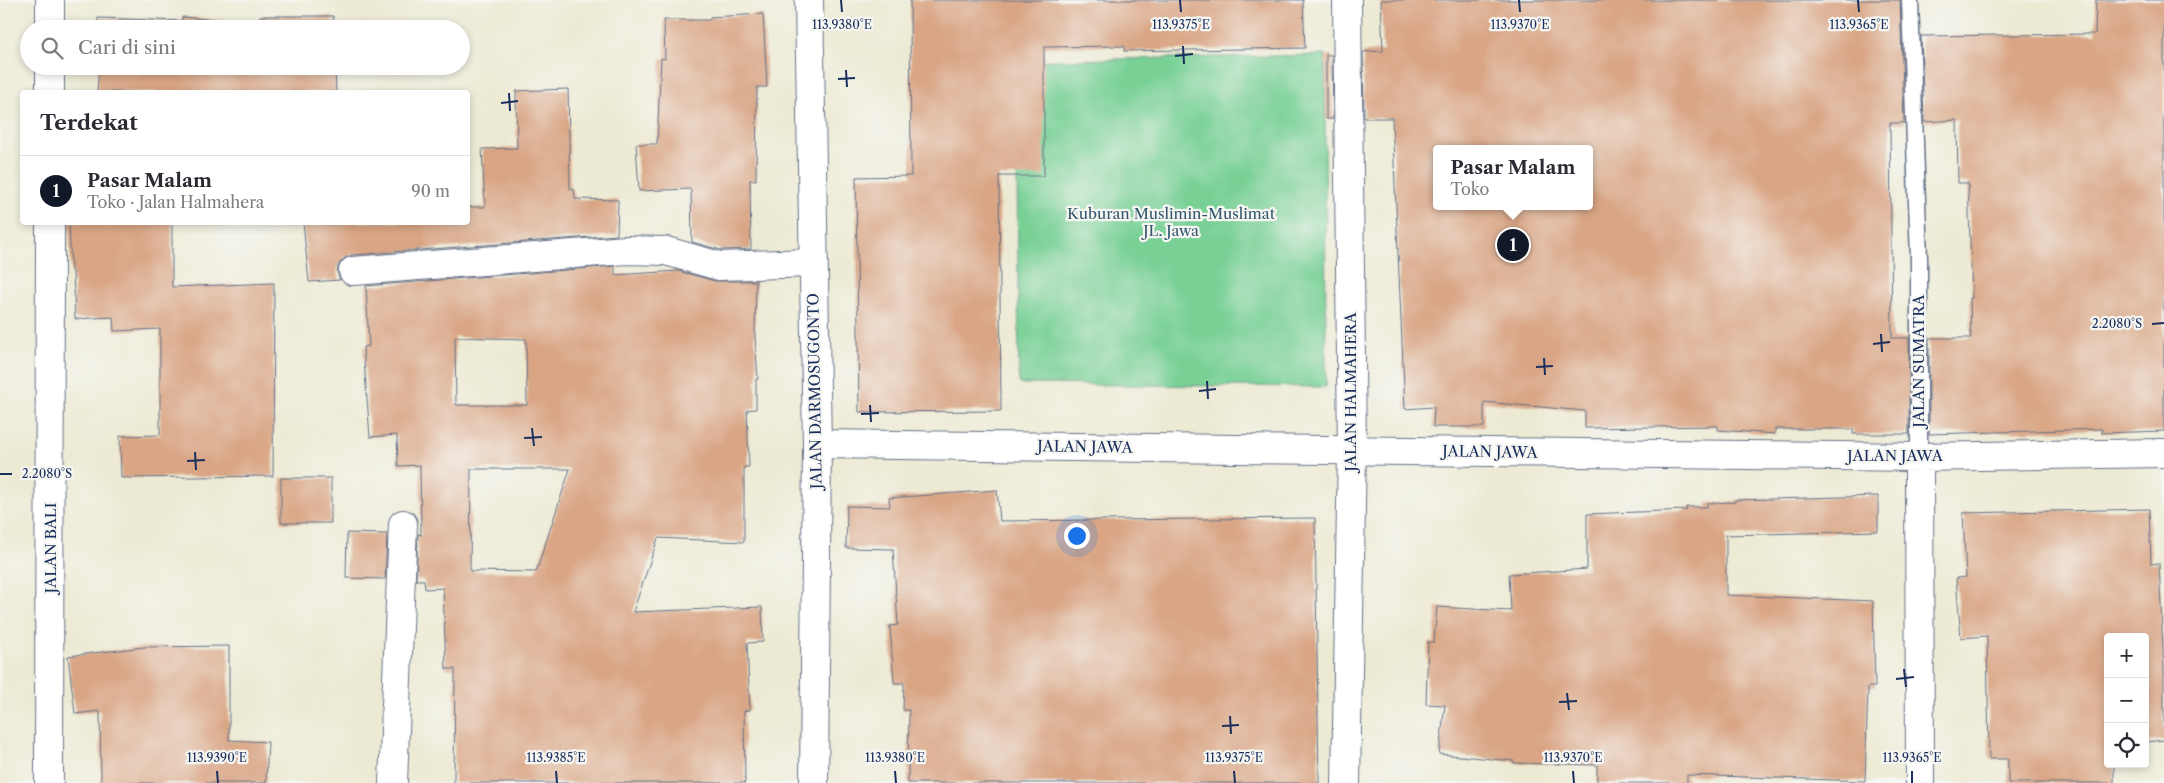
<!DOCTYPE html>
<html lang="id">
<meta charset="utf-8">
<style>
:root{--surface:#fff;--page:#f7f7f7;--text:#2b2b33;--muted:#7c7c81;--line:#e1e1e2;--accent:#111827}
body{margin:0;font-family:"Libre Caslon Text",serif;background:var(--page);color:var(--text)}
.controls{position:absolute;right:15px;bottom:15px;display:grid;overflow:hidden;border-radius:5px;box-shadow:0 2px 8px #0003}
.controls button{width:45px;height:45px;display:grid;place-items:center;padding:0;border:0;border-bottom:1px solid var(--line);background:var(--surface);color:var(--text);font:25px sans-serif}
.you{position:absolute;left:1076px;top:535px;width:18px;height:18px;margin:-12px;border:4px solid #fff;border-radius:50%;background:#1a73e8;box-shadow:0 0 0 8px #1a73e833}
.badge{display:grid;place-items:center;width:32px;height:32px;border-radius:50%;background:var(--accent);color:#fff;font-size:16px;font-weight:700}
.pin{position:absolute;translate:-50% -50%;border:2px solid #fff;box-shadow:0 1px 5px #0006}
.popup{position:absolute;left:1433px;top:145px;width:160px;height:65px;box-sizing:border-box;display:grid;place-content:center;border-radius:5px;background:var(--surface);filter:drop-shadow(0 1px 4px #0005);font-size:16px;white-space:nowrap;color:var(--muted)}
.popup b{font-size:19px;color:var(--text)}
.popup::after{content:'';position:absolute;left:50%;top:100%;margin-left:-10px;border:10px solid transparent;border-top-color:var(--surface)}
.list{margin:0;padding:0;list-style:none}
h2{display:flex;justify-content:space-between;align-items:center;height:65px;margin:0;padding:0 20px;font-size:21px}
h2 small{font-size:16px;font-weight:400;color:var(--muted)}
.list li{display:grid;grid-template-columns:32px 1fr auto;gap:15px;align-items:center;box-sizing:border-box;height:70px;padding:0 20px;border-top:1px solid var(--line)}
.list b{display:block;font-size:19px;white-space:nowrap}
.list p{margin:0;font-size:16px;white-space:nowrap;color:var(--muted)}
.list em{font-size:16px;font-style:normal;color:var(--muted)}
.icon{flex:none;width:28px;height:28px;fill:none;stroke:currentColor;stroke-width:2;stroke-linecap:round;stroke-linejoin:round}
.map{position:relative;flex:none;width:2164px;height:783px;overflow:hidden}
.search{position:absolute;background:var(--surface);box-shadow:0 2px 8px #0003;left:20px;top:20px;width:450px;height:55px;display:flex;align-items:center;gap:12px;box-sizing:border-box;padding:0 18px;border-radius:28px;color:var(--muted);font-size:19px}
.panel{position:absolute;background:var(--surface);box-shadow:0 2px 8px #0003;left:20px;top:90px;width:450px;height:135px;border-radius:5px}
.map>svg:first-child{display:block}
.green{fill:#78d095;stroke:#4a807a}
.building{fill:#d9a584;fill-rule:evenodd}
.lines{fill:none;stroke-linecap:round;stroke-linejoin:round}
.service-casing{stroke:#647087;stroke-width:19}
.minor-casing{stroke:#647087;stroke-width:30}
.service{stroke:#fff;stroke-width:16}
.minor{stroke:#fff;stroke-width:28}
.ticks{fill:none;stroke:#1b2f5e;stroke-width:2}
.labels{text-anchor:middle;stroke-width:4.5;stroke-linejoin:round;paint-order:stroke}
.park-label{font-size:15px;fill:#32576c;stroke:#f6f6f2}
.street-label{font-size:15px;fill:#1b2f5e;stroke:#f6f6f2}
.ticks-label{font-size:12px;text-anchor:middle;fill:#1b2f5e;stroke:#f6f6f2;stroke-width:4.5;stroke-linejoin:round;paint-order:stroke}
</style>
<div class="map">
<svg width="2164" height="783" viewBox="0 0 2164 783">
<rect width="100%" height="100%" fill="#f6f6f2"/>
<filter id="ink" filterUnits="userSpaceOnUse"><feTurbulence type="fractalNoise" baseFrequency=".02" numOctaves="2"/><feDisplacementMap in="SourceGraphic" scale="10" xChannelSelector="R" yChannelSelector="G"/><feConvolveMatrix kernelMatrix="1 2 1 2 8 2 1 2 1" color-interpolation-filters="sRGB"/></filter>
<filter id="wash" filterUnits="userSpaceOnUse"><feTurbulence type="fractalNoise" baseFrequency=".0096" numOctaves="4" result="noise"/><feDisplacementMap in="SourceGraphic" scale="20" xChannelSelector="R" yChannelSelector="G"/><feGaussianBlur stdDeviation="1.12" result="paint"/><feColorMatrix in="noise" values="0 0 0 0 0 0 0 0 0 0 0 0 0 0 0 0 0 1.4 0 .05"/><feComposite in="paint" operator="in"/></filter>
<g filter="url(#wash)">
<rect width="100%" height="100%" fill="#edead4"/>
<!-- green -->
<path class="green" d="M 1325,55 L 1326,387 L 1019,384 L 1016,61 Z"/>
<g id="blocks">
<!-- building -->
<path class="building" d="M 910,0 L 1303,0 L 1305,48 L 1124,51 L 1124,46 L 1044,47 L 1044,176 L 999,176 L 1001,411 L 859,412 L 856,177 L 911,176 Z
M 1381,0 L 1900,0 L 1904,123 L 1890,123 L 1892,338 L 1909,338 L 1909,434 L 1853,434 L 1853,429 L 1775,429 L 1775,434 L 1718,430 L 1718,426 L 1585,428 L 1585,411 L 1484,402 L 1484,427 L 1433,427 L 1434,407 L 1405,409 L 1392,118 L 1364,118 L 1363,52 L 1383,51 ZM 1437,149 L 1589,149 L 1589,206 L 1437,206 Z
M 2096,0 L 2164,0 L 2164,431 L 2102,433 L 2102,429 L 1929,434 L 1929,338 L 1971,338 L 1970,298 L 1972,298 L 1968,183 L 1958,183 L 1957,120 L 1924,122 L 1921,36 L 2095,34 Z
M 763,14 L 767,87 L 757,87 L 756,180 L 750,180 L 751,249 L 721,250 L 692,242 L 691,189 L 639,191 L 636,144 L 657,144 L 661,58 L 665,59 L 664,20 L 710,20 L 710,17 Z
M 260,16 L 333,16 L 333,29 L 97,29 L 98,18 L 182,21 L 182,17 L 260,23 Z
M 1326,55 L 1332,55 L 1333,119 L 1326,119 Z
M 99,66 L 335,66 L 336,92 L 97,92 Z
M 568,89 L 570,189 L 574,189 L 575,199 L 618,200 L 617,235 L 352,255 L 345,258 L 339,264 L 337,272 L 340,280 L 309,282 L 303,222 L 468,222 L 468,207 L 485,207 L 482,149 L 517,148 L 516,91 Z
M 69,222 L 172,222 L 172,287 L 274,283 L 273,476 L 121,478 L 120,436 L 160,435 L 160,329 L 114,331 L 113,317 L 75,319 L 73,271 L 71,271 Z
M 615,266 L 615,275 L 678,271 L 715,281 L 756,281 L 755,337 L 758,379 L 756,379 L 756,409 L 747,410 L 749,467 L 744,467 L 744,542 L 658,538 L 633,612 L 762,607 L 763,642 L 747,643 L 750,710 L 744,711 L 745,783 L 454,783 L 455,669 L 446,669 L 443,588 L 425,589 L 424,580 L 416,580 L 418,534 L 421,535 L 420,465 L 398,466 L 397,435 L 370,437 L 363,347 L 369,346 L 366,286 ZM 455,337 L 526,339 L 527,405 L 456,405 ZM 471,469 L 570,469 L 536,572 L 470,571 Z
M 281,478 L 331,478 L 331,523 L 281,523 Z
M 997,490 L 1000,521 L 1315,518 L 1319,783 L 908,783 L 909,710 L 903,710 L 904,683 L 894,683 L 890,626 L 898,625 L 893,549 L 846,548 L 847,506 L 890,507 L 889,498 Z
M 1878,496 L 1878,531 L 1726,535 L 1726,595 L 1873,601 L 1875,687 L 1868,687 L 1865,781 L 1687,775 L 1687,783 L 1597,783 L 1597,765 L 1514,763 L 1514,761 L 1439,754 L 1445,705 L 1426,704 L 1428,642 L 1434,642 L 1437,607 L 1511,611 L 1509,574 L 1587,569 L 1587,514 L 1687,510 L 1686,507 L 1707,507 L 1707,503 L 1735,502 L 1735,500 Z
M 2149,509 L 2151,564 L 2159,563 L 2164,670 L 2164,740 L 2145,742 L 2145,637 L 2108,637 L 2108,764 L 2114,764 L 2114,783 L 2008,783 L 2008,759 L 1989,759 L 1987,636 L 1961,638 L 1956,578 L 1966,577 L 1963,513 Z
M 347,533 L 387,534 L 385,579 L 346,578 Z
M 229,646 L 229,740 L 268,742 L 266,783 L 101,783 L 100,711 L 75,714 L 68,656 L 144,647 Z"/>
</g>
</g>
<g filter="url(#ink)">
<use href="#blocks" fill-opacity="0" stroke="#647087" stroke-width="1"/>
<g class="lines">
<defs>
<path id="service" d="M 1910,0 L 1919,259 L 1919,457"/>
<path id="minor" d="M 50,0 L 50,29
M 809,0 L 817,444 L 814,783
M 50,66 L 50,92
M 353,271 L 626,250 L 666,251 L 719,266 L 813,263
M 817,444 L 1919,457 L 2164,453
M 1919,457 L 1920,783
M 49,783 L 50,222
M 393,783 L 403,524
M 1346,783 L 1352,450 L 1347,0"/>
</defs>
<!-- service casing -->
<use href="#service" class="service-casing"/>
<!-- minor casing -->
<use href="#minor" class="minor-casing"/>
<!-- service -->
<use href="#service" class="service"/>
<!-- minor -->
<use href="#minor" class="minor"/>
</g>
</g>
<!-- ticks -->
<path class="ticks" d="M 841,0 L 842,12M 1180,0 L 1181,12M 1519,0 L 1520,12M 1858,0 L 1859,12M 1183,46 L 1184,64M 1175,56 L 1193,54M 846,70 L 847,87M 838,79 L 855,78M 509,93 L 510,111M 501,103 L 518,101M 2152,324 L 2164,323M 1881,334 L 1882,352M 1873,344 L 1890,342M 1544,358 L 1545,375M 1536,367 L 1553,366M 1207,381 L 1208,399M 1199,391 L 1216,389M 870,405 L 871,422M 861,414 L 879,413M 532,428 L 534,446M 524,438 L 542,437M 195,452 L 196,470M 187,461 L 205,460M 0,474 L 12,474M 1904,669 L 1906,687M 1896,679 L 1914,677M 1567,693 L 1569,710M 1559,702 L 1577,701M 1230,716 L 1231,734M 1222,726 L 1239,725M 217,771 L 218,783M 556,771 L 557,783M 895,771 L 896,783M 1234,771 L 1235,783M 1573,771 L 1574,783M 1912,771 L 1912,783"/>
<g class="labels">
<!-- park labels -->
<g class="park-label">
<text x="1171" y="219">Kuburan Muslimin-Muslimat<tspan x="1171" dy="17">JL. Jawa</tspan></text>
</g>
<!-- street labels -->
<g class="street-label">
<text transform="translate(1919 361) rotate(-90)" y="5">JALAN SUMATRA</text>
<text transform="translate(815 391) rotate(-91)" y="5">JALAN DARMOSUGONTO</text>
<text transform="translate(1351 392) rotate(-90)" y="5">JALAN HALMAHERA</text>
<text transform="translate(1085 447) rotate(1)" y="5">JALAN JAWA</text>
<text transform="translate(1490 452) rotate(1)" y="5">JALAN JAWA</text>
<text x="1895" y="461">JALAN JAWA</text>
<text transform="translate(51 548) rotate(-90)" y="5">JALAN BALI</text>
</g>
</g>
<g class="ticks-label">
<text x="842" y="29">113.9380°E</text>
<text x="1181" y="29">113.9375°E</text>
<text x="1520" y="29">113.9370°E</text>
<text x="1859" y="29">113.9365°E</text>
<text x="2117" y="328">2.2080°S</text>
<text x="47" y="478">2.2080°S</text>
<text x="217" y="762">113.9390°E</text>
<text x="556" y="762">113.9385°E</text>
<text x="895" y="762">113.9380°E</text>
<text x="1234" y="762">113.9375°E</text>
<text x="1573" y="762">113.9370°E</text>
<text x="1912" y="762">113.9365°E</text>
</g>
</svg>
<div class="controls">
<button>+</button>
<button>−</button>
<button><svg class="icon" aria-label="locate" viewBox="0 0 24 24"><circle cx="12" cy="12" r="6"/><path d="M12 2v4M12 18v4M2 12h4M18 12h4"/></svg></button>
</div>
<div class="you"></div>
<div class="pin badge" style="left:1513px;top:245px">1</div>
<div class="popup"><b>Pasar Malam</b>Toko</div>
<div class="search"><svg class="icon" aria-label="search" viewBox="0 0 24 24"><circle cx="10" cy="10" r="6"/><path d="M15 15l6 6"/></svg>Cari di sini</div>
<section class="panel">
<h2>Terdekat<small></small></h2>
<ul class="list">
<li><span class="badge">1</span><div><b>Pasar Malam</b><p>Toko · Jalan Halmahera</p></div><em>90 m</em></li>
</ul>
</section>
</div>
